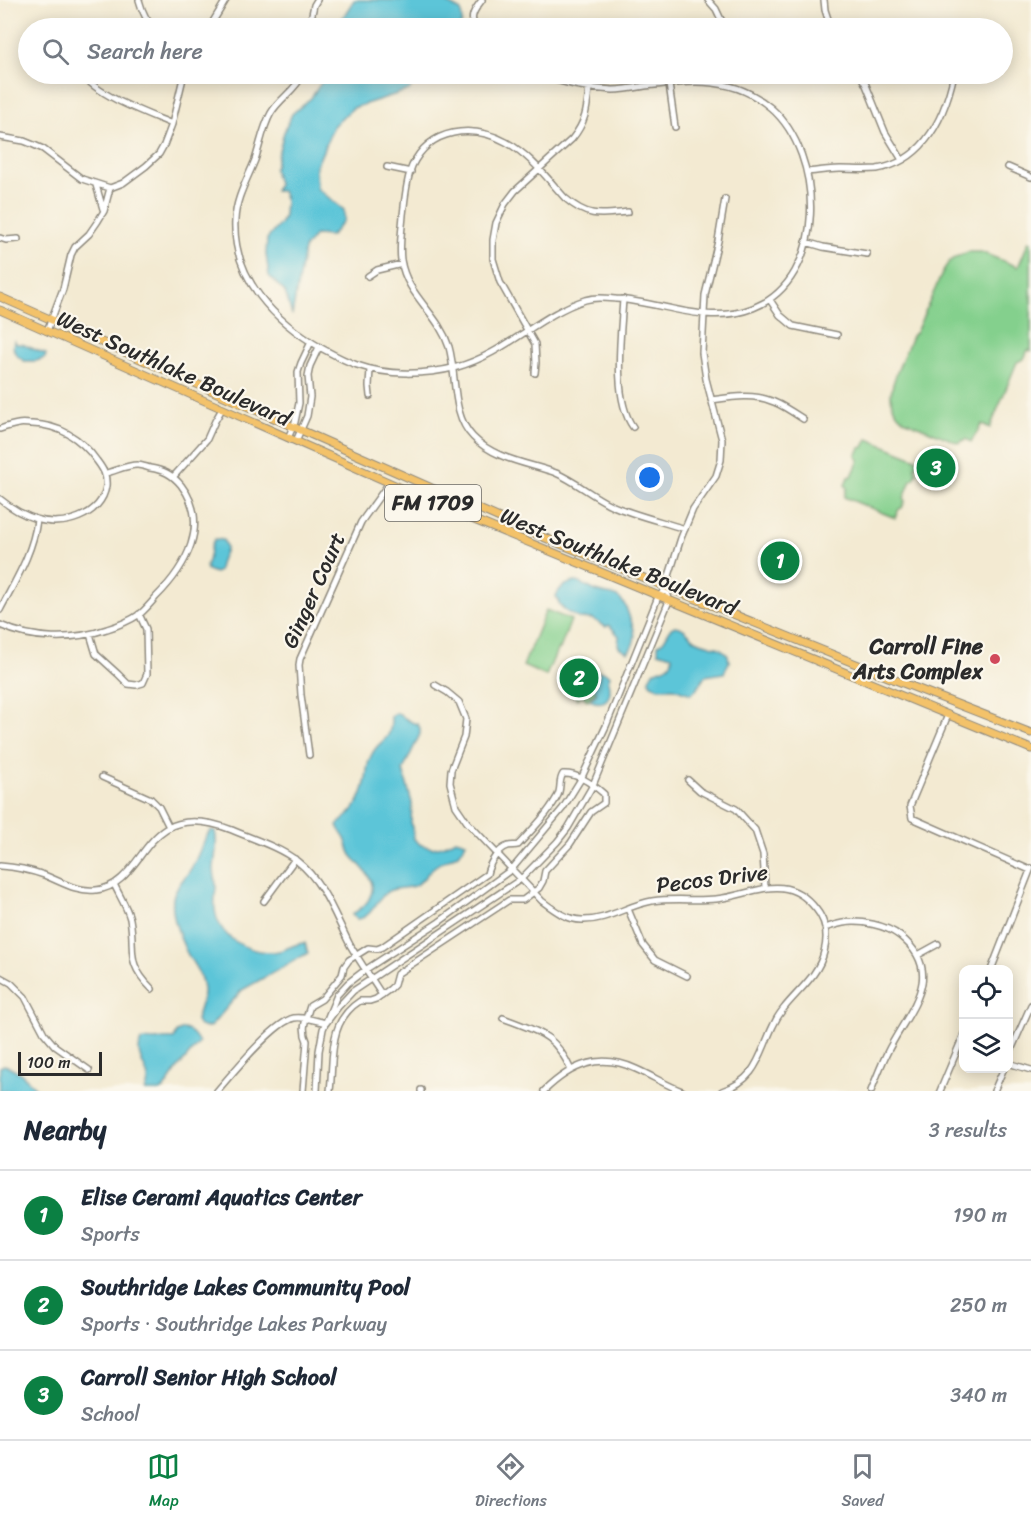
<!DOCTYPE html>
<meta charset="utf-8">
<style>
:root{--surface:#fff;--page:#f6f6f7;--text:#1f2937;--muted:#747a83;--line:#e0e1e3;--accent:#0b8043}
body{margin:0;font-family:Sriracha,sans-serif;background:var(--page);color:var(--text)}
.controls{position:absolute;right:18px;bottom:18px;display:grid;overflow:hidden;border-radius:12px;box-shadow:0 3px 15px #0003}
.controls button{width:54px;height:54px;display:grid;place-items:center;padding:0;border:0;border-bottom:2px solid var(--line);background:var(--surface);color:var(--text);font:30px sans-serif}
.scale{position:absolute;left:18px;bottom:15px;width:84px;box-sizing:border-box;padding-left:6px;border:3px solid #2b2b2b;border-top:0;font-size:16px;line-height:21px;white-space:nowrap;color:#2b2b2b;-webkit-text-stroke:4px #fbf7ec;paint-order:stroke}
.you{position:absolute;left:650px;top:478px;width:21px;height:21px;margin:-15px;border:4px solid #fff;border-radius:50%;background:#1a73e8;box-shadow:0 0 0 9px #1a73e833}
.badge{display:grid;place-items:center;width:39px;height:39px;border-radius:50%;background:var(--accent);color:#fff;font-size:20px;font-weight:700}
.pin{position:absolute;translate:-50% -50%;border:3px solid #fff;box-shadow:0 2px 6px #0006}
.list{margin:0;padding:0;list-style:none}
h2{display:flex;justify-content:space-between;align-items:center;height:78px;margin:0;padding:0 24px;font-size:26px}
h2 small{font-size:20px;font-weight:400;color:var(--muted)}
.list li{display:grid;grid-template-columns:39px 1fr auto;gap:18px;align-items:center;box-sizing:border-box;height:90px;padding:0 24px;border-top:2px solid var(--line)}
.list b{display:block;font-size:22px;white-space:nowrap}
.list p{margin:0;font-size:20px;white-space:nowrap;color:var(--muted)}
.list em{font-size:20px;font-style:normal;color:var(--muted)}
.icon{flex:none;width:33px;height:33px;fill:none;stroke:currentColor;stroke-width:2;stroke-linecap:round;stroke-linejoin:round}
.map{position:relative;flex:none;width:1031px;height:1091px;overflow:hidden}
.search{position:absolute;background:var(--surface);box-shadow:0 3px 15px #0003;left:18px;right:18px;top:18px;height:66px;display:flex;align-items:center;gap:15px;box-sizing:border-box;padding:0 21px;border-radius:33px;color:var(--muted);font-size:22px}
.sheet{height:348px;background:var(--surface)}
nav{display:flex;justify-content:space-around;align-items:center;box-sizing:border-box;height:84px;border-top:2px solid var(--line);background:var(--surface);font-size:16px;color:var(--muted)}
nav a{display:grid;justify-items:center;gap:3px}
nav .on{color:var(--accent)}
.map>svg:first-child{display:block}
.green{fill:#84d08d;stroke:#587e5c;stroke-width:1.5}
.water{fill:#5cc5d8;stroke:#447882;stroke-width:1.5}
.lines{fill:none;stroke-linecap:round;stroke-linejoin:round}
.minor-casing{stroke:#8f8a7e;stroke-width:8}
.major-casing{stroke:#8f8a7e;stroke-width:9}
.minor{stroke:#fff;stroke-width:5}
.major{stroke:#f3c26a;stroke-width:7}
.poi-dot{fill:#d1495b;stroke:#fbf7ec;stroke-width:2}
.labels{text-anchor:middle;stroke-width:4.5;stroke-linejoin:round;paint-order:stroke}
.shield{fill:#fbf7ec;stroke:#696865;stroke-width:1.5}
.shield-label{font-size:21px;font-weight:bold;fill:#2b2b2b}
.street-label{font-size:22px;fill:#2b2b2b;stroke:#fbf7ec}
.poi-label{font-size:22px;font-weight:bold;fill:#2b2b2b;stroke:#fbf7ec;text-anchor:end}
</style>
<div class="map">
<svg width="1031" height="1091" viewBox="0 0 1031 1091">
<rect width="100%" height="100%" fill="#fbf7ec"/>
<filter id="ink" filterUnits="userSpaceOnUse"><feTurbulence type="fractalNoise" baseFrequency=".0167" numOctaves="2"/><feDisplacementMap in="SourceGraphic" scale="12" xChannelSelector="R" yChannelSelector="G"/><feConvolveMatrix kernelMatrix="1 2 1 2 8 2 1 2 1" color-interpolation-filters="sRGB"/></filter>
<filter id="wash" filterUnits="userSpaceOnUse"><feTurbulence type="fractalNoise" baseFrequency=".008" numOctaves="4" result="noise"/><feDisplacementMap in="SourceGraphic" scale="24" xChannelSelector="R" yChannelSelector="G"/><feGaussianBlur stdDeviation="1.35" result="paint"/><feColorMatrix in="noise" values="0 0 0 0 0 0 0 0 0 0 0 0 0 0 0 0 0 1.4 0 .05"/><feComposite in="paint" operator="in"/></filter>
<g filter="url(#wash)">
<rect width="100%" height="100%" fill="#f3ead2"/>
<!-- green -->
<path class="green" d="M 1029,241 L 1031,242 L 1031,351 L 1028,350 L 1024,359 L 1017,362 L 990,428 L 982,424 L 971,442 L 966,439 L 958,443 L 904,420 C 884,404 891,387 899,367 C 903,357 908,346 912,336 L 916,332 L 944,269 L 949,262 L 956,257 L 968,252 L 981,252 L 1018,267 Z
M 868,439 L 919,460 L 915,468 L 917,472 L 914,479 L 911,480 L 904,498 L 905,501 L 902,508 L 899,509 L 895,518 L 844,497 L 847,488 L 845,485 L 848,477 L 852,476 L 859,460 L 856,456 L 860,448 L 864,447 Z
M 546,610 L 571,620 L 560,649 L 558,648 L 546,676 L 523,666 Z
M 580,663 L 591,668 L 593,674 L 593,686 L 597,691 L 587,700 L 582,695 L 577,699 L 560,682 Z"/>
<!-- water -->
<path class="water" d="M 354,0 L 442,0 L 461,11 L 462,22 L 459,28 L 341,28 L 343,17 Z
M 327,74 L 421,74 L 409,90 L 353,108 L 334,125 L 316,167 L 317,188 L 344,210 L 344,220 L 331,236 L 315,235 L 304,249 L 292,315 L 285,292 L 269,276 L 266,254 L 267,239 L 280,224 L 284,216 L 285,199 L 282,191 L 275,191 L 278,184 L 274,170 L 284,132 L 292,114 L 311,98 Z
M 14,341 L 17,344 L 22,344 L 43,353 L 46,354 L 45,358 L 36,361 L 24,361 C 17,356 11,351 14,341 Z
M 215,539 L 223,540 C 230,551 223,552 221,561 C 220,564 219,568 219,571 L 215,573 L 207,570 L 206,566 C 211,557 208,546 215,539 Z
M 575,582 C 584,583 588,588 596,591 C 605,595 616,593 622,601 C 627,606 627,612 630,618 C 635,630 638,641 628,652 L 620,648 L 618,645 L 619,636 L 609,625 L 606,627 L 593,619 L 578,618 L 567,612 L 560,605 L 556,596 C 560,587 565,584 575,582 Z
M 675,626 C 686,627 688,635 696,640 C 707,646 719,644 728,655 L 729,662 L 724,673 L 705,676 L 697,689 L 691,694 L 674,688 L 658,688 L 650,683 L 649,679 L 653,672 C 662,668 673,668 672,656 L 658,652 L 658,645 L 664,640 L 671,628 Z
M 598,671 L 607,673 L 610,676 L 608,681 C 608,682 610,690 610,691 C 609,703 599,705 590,700 L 597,693 L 593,686 L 599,676 Z
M 396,713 C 404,716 408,722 417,724 L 420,728 L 420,734 L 403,770 L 412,803 L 411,822 L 414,839 L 421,845 L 432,848 L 443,846 L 456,839 L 466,842 C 465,843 463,849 462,850 C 455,859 442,860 434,867 C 426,873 423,882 414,886 C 405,889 394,887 387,892 C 375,901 372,918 357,919 L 352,915 C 358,909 365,907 369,899 C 380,880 361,868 351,855 C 348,850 348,846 346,841 C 344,835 339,832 337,825 C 355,811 361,802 366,779 C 367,771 367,763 371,756 C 380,736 392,745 391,716 Z
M 211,830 L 215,831 C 218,843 215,856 214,868 C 214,875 216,880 216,887 C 215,894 214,902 215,910 C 219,937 244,951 270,952 C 283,953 293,943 305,943 L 308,953 L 242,990 L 211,1026 L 205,1028 L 198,1025 L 196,1020 C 199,1010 204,999 203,989 C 202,973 193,965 186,951 C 179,937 169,910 174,894 C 178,884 187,876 192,867 C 199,855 202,841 211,830 Z
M 183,1029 C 192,1031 195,1035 199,1043 L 178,1068 L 164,1089 L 160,1091 L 145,1091 C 154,1075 140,1066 139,1051 C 139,1048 140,1043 141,1041 C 147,1038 149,1040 155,1040 C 162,1039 167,1038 174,1039 L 177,1032 Z
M 4,1065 C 19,1069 28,1080 38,1091 L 0,1091 L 0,1067 Z"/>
</g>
<g filter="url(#ink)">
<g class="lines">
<defs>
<path id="minor" d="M 139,0 C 142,11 146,21 154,28
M 708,0 L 716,9 L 725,28
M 824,0 L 825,10 L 831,28
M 209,28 L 226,0
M 309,28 L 314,5 L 317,0
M 476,28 C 468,18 475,9 482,0
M 82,74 C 98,96 146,113 172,124
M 303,74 C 296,90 280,98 271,113 C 263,127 260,145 255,160 C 247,180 236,198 235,220 C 232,278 275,322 323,349 C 334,355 345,361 357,365 C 388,376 425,375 457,367 C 505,354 539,315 585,300 C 596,297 605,298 616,299 C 662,302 708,326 753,308 C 828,279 825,155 771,108 C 733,75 691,81 645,86 C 634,88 623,90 613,90 C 587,89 564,84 539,74
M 860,74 L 866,85 L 885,132 L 902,160
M 669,84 L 675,127
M 723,84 L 725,74
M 0,137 L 24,141 L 34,145 L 43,149 L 82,179 L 110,188 L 123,183 L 146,166 L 159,154 L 164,145 L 172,124 L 184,74
M 387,167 L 411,172
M 1008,167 L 1031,177
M 807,172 C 818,171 829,169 840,169 C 852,169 865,170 877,169 C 925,161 945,116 954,74
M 96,185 L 103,209
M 628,212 C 600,215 588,218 565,198 C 547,178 530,155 506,142 C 472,124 430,128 412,166 C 406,181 405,199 403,215 C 402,230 399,245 401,260 C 407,297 438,312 449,347 C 457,375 451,415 473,437 C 494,459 528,463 556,473 C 575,481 592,496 611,505 C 634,515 660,521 685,529
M 0,238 L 6,240 L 18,239
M 806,242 L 823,247 L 867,254
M 368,276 L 377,270 L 402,264
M 623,299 C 621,334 612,398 633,427
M 770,300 L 780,315 L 793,326 L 837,335
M 47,331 L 63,289 L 71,255 L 75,247 L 89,234 L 98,221 L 104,211 L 110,188
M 535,373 L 536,363 L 535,344 L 500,282 L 493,259 L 493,240 L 496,223 L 505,204 L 515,191 L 572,139 C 586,122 587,109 589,88
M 370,396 L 369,386 L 370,369
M 711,400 C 732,397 754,393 774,402 C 784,406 794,413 803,419
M 0,429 C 6,427 12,425 18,424 C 22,423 27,424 32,424 C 60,425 81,438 97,461 C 103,469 107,475 106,486 C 102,516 62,528 36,519 C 23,515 11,508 0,499
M 288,438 L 295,422 L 299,403 L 298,372 L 301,363 L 311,342
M 296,441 L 307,416 L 310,397 L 308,376 L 310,366 L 319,347
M 174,476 L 207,439 L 215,421 L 222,409
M 0,610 C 15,581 33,553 37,520
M 0,625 C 33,640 72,641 107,629 C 117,626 131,620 140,614 C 146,609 151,603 156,597 C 186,567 211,524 181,485 C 172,474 163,470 150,468 C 146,467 141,465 137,465 C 127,465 115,471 106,473
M 90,634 L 96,654 L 118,674 L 128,684 L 136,685 L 143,683 L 147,674 L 146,629 L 139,614
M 435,685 L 447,692 L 459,702 L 466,719 L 464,737 L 451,770 L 450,783 L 456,806 L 467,822 L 542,901 C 554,910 567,920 582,920 C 607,921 628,905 652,901 C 673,898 695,901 716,899 C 754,895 786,870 816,909 C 826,921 828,937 824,952 C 817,982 785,998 773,1026 C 759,1055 757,1080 722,1091
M 948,715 L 910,806 L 912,818 L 1030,870
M 309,755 L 301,695 L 299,665 L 300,659 L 361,522 L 389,483
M 102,777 L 151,799 L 159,807 L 169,827
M 688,780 L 700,791 L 736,809 L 755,830 L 763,854 L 765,887
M 0,866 C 15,867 30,870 44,875 C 62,882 76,892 96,890 C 130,887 140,845 166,829 C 186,817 211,822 232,830 C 253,839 279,847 297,861 C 324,882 335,916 350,945 C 360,962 371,978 382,995
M 114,884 C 119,895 127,907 130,919 C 136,951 124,961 152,989
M 264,901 L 295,859
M 628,909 L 643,945 L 655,960 L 687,976
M 825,928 C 831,926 837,924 843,923 C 861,920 886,925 900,936 C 949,975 906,1013 887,1053 C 881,1065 876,1078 871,1091
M 918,955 L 938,944
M 991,970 L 1031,868
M 0,977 L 11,983 L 25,997 L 44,1033 L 55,1046 L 89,1070
M 503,1018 C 538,1032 554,1032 571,1070
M 326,1023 L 338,1007 L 353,991 L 521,879 L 557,842 L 568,828 L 593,785 L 669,601 L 667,588 L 668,579 L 681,538 L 693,509 L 716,476 L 721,460 L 722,440 L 706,379 L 702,353 L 705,295 L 718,241 L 725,199
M 1008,1057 L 1031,1005
M 1008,1063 L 1031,1070
M 421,1090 L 421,1091
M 217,1091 C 231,1075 274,1022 294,1018 C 304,1016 316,1021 326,1023
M 303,1091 L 307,1041 C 301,1028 306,1019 310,1006 L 322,999 L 342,975 L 344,967 L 349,960 L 368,948 L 377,949 L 382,947 L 487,874 C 489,864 498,849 508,846 C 511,845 515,846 518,845 C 532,830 547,815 557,797 C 562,789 558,781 563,774 C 578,773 594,785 604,794 L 604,803 L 591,812 L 570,844 L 545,871 L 543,881 L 539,888 L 523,900 L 509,900 L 503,904 L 397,974 L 394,985 L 390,989 L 376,999 L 370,1001 L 360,1001 C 327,1022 334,1058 330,1091
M 317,1091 L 319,1051 L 323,1029 L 337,995 L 348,983 L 365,970 L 439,922 L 512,869 L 563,808 L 581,779 L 606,726 L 658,597 L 667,588
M 544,1091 C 571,1065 599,1052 636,1069 C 652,1076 666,1085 682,1091
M 940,1091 L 964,1034
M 994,1091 L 1004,1068"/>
<path id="major" d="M 0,297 L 538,535 L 903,683 L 1031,733
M 0,310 L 467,517 L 1031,749"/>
</defs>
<!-- minor casing -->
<use href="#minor" class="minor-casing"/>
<!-- major casing -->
<use href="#major" class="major-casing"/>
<!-- minor -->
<use href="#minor" class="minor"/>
<!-- major -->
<use href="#major" class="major"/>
</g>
</g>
<!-- markers -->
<circle class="poi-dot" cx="995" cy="659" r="6"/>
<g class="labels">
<!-- shield labels -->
<rect class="shield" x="385" y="485" width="96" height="36" rx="4.5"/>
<g class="shield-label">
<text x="433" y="510">FM 1709</text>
</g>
<!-- street labels -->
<g class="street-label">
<text transform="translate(174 368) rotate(24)" y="8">West Southlake Boulevard</text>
<text transform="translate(619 561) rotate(22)" y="8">West Southlake Boulevard</text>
<text transform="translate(313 590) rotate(-66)" y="8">Ginger Court</text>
<text transform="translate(712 878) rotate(-7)" y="8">Pecos Drive</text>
</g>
<!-- poi labels -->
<g class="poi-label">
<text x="983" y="654">Carroll Fine<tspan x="983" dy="25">Arts Complex</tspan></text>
</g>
</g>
</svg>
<div class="controls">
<button><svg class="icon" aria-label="locate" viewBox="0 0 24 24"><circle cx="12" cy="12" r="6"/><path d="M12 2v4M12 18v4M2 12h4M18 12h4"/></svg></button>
<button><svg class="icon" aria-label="layers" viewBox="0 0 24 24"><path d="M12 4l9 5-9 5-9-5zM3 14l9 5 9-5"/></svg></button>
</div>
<div class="scale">100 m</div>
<div class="you"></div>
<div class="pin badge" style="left:780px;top:561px">1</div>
<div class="pin badge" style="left:579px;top:678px">2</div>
<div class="pin badge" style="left:936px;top:468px">3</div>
<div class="search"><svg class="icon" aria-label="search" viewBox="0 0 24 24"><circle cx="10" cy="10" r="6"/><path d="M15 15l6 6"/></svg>Search here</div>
</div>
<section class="sheet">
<h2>Nearby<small>3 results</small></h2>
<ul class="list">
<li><span class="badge">1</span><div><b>Elise Cerami Aquatics Center</b><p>Sports</p></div><em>190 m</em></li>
<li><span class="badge">2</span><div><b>Southridge Lakes Community Pool</b><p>Sports · Southridge Lakes Parkway</p></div><em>250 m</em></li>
<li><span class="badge">3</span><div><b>Carroll Senior High School</b><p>School</p></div><em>340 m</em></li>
</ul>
</section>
<nav>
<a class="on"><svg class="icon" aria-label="map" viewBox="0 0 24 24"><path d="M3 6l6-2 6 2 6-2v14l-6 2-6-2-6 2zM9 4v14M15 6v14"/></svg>Map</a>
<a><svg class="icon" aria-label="directions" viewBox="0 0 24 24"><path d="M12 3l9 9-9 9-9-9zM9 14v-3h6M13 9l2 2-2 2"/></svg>Directions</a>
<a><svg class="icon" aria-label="saved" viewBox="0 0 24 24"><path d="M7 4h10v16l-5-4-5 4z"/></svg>Saved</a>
</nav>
